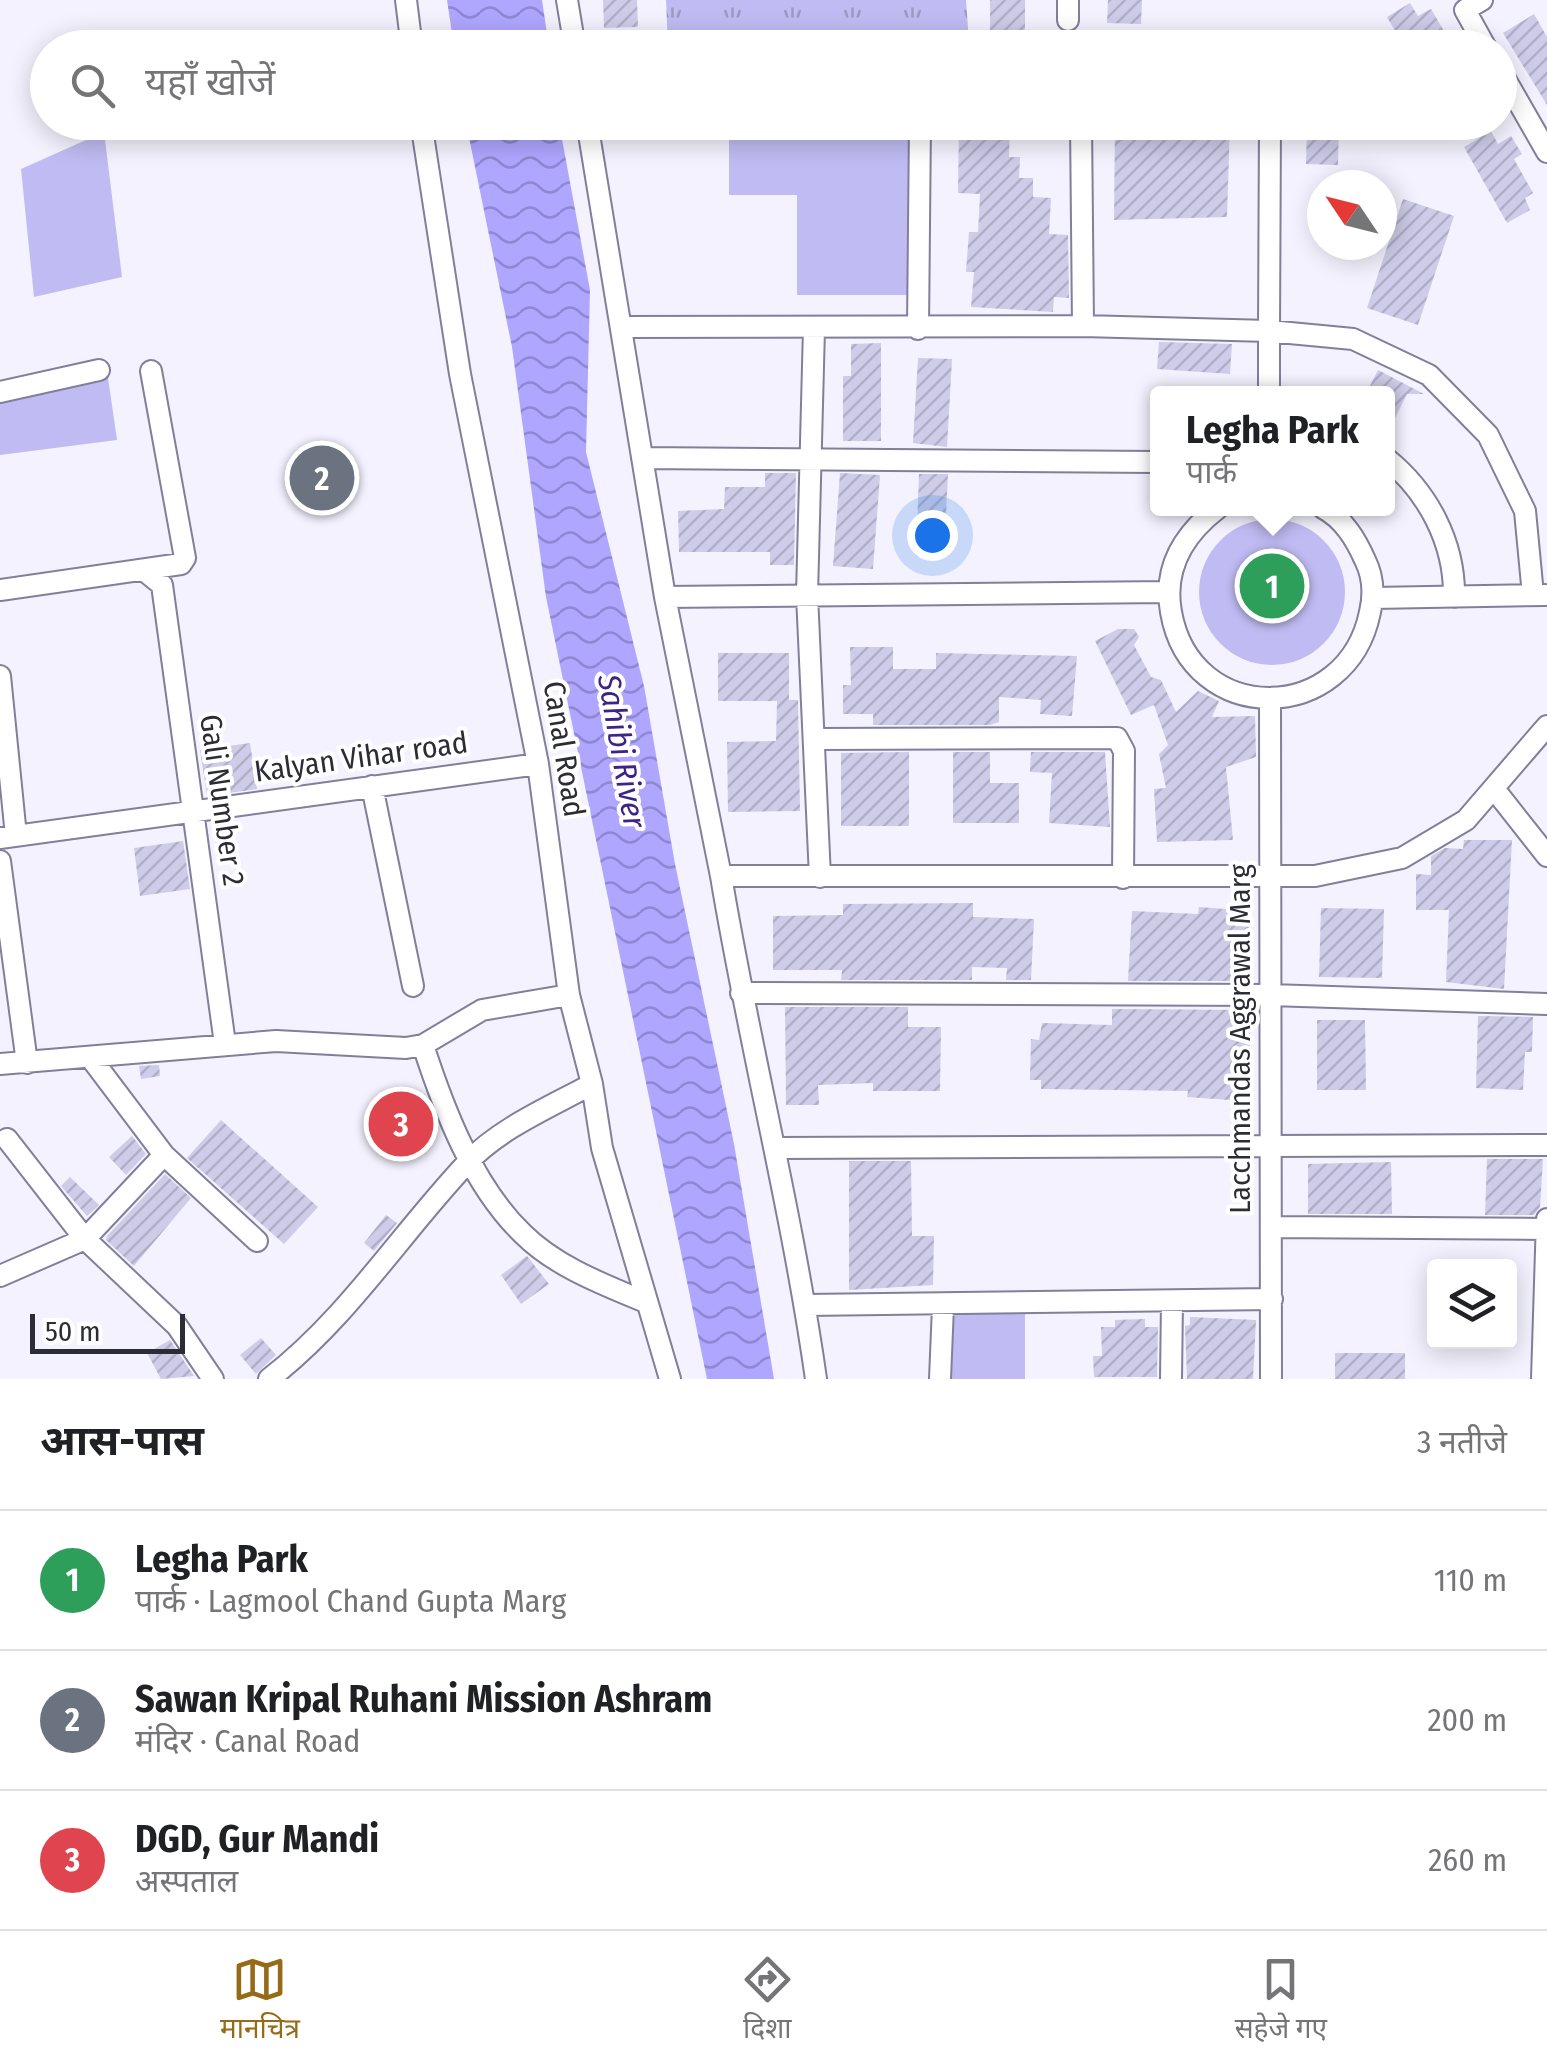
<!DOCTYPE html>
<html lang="hi">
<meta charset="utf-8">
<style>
:root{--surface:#fff;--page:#f2f2f2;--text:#202124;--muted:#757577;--line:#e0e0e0;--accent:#966b18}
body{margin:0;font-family:"Fira Sans Condensed","Noto Sans Devanagari",sans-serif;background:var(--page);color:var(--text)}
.controls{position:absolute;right:30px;bottom:30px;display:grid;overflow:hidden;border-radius:10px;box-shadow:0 5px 25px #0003}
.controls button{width:90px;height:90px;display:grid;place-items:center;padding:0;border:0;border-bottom:2px solid var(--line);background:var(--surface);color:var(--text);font:50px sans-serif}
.compass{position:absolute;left:1307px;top:170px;width:90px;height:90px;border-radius:50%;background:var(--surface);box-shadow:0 5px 25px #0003;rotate:305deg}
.scale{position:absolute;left:30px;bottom:25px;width:155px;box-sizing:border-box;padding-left:10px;border:5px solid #2c2c36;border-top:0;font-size:28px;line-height:35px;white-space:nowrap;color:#2c2c36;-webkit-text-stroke:8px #fff;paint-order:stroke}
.you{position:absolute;left:932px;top:535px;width:35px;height:35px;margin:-25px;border:8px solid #fff;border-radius:50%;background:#1a73e8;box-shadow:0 0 0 15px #1a73e833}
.badge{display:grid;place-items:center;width:65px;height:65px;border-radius:50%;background:var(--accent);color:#fff;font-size:32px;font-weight:700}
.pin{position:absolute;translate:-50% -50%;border:5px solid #fff;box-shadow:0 2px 10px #0006}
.popup{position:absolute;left:1150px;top:386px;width:245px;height:130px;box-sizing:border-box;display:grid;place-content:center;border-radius:10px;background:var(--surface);filter:drop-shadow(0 2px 8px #0005);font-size:32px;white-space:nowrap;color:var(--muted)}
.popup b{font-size:38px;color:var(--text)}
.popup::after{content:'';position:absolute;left:50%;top:100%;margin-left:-20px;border:20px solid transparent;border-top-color:var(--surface)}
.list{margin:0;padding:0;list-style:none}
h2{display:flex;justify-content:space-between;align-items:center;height:130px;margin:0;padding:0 40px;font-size:42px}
h2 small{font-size:32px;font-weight:400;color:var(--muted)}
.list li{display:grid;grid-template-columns:65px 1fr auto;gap:30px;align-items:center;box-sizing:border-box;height:140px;padding:0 40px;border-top:2px solid var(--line)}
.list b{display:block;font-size:38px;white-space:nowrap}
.list p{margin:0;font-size:32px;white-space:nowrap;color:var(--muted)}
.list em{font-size:32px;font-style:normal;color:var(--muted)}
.icon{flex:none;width:55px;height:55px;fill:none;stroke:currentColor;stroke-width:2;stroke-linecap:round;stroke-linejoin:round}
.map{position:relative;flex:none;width:1547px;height:1379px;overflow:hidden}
.search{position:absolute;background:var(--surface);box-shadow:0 5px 25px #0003;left:30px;right:30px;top:30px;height:110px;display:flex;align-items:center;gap:25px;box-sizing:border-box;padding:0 35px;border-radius:55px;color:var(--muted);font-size:38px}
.sheet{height:550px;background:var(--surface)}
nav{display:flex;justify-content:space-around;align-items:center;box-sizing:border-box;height:140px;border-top:2px solid var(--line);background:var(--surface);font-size:28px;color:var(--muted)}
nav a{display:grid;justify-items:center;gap:5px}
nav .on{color:var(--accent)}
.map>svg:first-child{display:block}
.grass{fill:url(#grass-tufts)}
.green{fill:#c0bcf3}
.water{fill:url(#water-waves)}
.building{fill:url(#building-hatch)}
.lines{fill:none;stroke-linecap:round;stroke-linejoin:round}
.street-casing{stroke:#817f99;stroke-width:24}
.street{stroke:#fff;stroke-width:20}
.labels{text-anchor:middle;stroke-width:8;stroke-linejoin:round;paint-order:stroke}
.street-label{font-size:30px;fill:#2c2c36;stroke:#fff}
.water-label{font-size:32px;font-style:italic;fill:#3d2287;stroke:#fff}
</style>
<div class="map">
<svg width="1547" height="1379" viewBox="0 0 1547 1379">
<defs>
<pattern id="grass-tufts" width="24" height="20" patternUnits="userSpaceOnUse" patternTransform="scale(2.5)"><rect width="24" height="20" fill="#c0bcf3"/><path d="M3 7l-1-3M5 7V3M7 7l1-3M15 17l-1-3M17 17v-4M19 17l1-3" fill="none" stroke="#9c99c6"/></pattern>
<pattern id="water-waves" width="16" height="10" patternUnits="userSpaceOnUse" patternTransform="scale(2.5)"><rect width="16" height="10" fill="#afa6ff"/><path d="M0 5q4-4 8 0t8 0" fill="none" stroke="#8f87cf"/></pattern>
<pattern id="building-hatch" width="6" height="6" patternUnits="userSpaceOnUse" patternTransform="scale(2.5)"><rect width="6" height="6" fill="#cecce8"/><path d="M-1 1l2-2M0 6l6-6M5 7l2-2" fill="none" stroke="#b1afc8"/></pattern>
</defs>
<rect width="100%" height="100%" fill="#f3f2fe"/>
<!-- grass -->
<path class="grass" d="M 666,0 L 966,0 L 969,42 L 865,48 L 668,47 Z"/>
<!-- green -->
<path class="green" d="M 729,123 L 914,123 L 914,295 L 797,295 L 797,195 L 729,195 Z
M 104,132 L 122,277 L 34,297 L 21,169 Z
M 107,371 L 117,440 L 0,455 L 0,384 Z
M1199 592a73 73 0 1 1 146 0a73 73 0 1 1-146 0Z
M 948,1313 L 1025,1313 L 1025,1379 L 947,1379 Z"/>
<!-- water -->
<path class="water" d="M 447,0 L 542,0 L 549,47 L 454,47 Z
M 466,123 L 559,123 L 590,290 L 586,452 L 644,686 L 675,864 L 734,1144 L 774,1379 L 707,1379 L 546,597 L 512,347 Z"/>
<!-- building -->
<path class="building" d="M 603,0 L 637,0 L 638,27 L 604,28 Z
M 990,0 L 1025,0 L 1025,31 L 990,31 Z
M 1108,0 L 1142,0 L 1141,24 L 1107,23 Z
M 1410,3 L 1418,16 L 1431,9 L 1454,48 L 1405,48 L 1387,17 Z
M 1534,14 L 1547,37 L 1547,105 L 1503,33 Z
M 959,122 L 1010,122 L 1009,157 L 1020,157 L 1019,178 L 1033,178 L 1033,197 L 1051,198 L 1049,234 L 1068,235 L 1069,298 L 1054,297 L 1053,312 L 971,307 L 974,272 L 966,272 L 969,232 L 978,232 L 980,194 L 958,193 Z
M 1115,122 L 1230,122 L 1227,217 L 1114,220 Z
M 1307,122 L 1339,122 L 1338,165 L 1306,164 Z
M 1491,131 L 1498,144 L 1511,136 L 1522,154 L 1514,159 L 1533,193 L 1525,198 L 1530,210 L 1507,223 L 1464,147 Z
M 1403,199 L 1454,216 L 1418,325 L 1367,308 Z
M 1159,342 L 1232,344 L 1230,374 L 1157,369 Z
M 881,343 L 881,441 L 843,441 L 843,376 L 851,376 L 851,344 Z
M 918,358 L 952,359 L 947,447 L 913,443 Z
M 1378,370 L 1424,394 L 1407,394 L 1387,434 L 1387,394 L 1366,394 Z
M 765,473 L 796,473 L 794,565 L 770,565 L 770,552 L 679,552 L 678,511 L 724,509 L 725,487 L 765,487 Z
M 840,473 L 880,475 L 873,569 L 833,566 Z
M 919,474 L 948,474 L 944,557 L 916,556 Z
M 1118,629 L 1134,629 L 1139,637 L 1134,645 L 1151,677 L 1161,680 L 1176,712 L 1198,691 L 1219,701 L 1212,717 L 1255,716 L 1256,757 L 1226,767 L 1233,840 L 1157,842 L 1154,789 L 1166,788 L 1159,754 L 1168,745 L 1154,705 L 1131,715 L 1095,641 Z
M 850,647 L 893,647 L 893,669 L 936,669 L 936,653 L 1077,656 L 1072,716 L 1040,714 L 1041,700 L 999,697 L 999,722 L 990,725 L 873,725 L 873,714 L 843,714 L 843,685 L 851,685 Z
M 718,653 L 789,653 L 789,700 L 798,700 L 800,811 L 728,812 L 727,742 L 776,741 L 777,701 L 718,701 Z
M 250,743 L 257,789 L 207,796 L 200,750 Z
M 909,752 L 909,826 L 841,826 L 841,753 Z
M 953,752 L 990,752 L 990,783 L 1019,783 L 1019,823 L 953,823 Z
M 1031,752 L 1105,752 L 1110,827 L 1049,823 L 1052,773 L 1030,772 Z
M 1464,840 L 1512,840 L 1504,989 L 1446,982 L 1449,910 L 1416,910 L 1416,874 L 1431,875 L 1431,856 L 1445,848 L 1463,849 Z
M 183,841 L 190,889 L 140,896 L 134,848 Z
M 973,903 L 973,917 L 1034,919 L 1031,980 L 1006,980 L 1007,968 L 972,967 L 972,980 L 841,980 L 842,970 L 773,970 L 773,916 L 843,915 L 843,904 Z
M 1199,907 L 1250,911 L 1245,981 L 1128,981 L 1132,911 L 1198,914 Z
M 1321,908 L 1384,909 L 1382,978 L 1319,977 Z
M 785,1007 L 908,1007 L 908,1027 L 941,1027 L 940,1091 L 873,1091 L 873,1083 L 818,1085 L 819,1105 L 786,1105 Z
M 1112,1009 L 1252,1010 L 1245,1101 L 1187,1097 L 1188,1091 L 1041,1089 L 1041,1080 L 1030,1080 L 1031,1039 L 1039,1040 L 1042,1023 L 1112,1025 Z
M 1478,1016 L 1533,1017 L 1532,1052 L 1525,1052 L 1523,1090 L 1476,1088 Z
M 1317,1020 L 1365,1020 L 1366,1090 L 1317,1090 Z
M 159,1065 L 160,1076 L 141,1079 L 139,1066 Z
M 425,1094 L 432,1144 L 414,1146 L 413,1136 L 373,1140 L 370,1112 L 391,1110 L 390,1097 Z
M 221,1120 L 318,1207 L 284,1244 L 187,1158 Z
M 132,1136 L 146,1154 L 126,1175 L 109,1157 Z
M 1487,1159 L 1543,1159 L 1540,1207 L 1534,1215 L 1485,1215 Z
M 849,1161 L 911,1161 L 912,1236 L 934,1236 L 933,1285 L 849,1290 Z
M 1391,1162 L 1392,1214 L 1308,1214 L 1308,1164 Z
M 165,1174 L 191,1198 L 134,1266 L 106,1240 L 107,1236 Z
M 70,1177 L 99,1205 L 87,1216 L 61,1186 Z
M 386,1215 L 397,1223 L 374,1251 L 364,1243 Z
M 527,1256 L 549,1284 L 521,1304 L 501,1275 Z
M 1190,1317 L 1256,1320 L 1253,1379 L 1187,1379 L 1185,1326 L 1190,1325 Z
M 1145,1319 L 1145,1327 L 1158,1327 L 1157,1377 L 1094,1377 L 1093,1356 L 1102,1356 L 1101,1327 L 1115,1327 L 1115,1320 Z
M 261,1338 L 276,1355 L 256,1374 L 240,1355 Z
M 170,1340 L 194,1376 L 161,1379 L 147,1353 Z
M 1335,1353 L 1405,1353 L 1405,1379 L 1335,1379 Z"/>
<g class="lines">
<defs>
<path id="street" d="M 406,0 L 412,48
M 567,0 L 575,48
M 1068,0 L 1068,20
M 1482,0 L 1465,10 L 1486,48
M 1500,70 L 1547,152
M 421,122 L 460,374 L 538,764 L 569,995 L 592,1084 L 602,1148 L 670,1379
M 587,122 L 665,597 L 1167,592
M 1081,122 L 1083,326
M 621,327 L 1083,326 L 1269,331 L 1270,122
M 814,328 L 807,595 L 820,877
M 918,329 L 920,122
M 0,392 L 99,370
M 1269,394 L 1269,331 L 1353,339 L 1429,375 L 1488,435 L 1525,511 L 1533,595
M 642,458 L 1157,462
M 1387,459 C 1428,492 1455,543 1454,597
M 1218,508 C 1184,534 1163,568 1171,612 C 1191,727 1347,726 1370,612 C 1374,595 1373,576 1365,560 C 1356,540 1344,519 1323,508
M 146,572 L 162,585 L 225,1044
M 0,590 L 181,564 L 185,558 L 151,371
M 665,597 L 721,876
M 1373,598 L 1545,595
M 0,676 L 16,836
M 1270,698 L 1271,1379
M 817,739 L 1117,738 L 1124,751 L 1123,878
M 372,786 L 413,986
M 1495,790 L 1547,856
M 0,838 L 538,764
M 0,861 L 27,1063
M 741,993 L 1270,995 L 1547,1004
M 423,1045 C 444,1110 473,1186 523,1234 C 555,1266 602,1284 643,1301
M 90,1057 L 164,1155 L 257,1241
M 0,1064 L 276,1041 L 406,1048 L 423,1045 L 482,1010 L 569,995
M 7,1139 L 85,1239 L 177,1326 L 213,1379
M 778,1148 L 1547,1145
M 1272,1227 L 1547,1229
M 0,1276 L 85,1239 L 164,1155
M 806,1305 L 1272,1299
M 269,1379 C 348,1318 400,1234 468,1162 C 500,1128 550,1107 592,1084
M 816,1379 C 792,1210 749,1045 721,876 L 1315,876 L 1402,858 L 1466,820 L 1547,726
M 940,1379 L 943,1306
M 1171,1379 L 1172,1301
M 1542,1379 L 1547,1219"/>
</defs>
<!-- street casing -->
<use href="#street" class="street-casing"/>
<!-- street -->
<use href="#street" class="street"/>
</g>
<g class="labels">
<!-- street labels -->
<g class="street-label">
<text transform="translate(564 749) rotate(81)" y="10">Canal Road</text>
<text transform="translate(361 757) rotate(-8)" y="10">Kalyan Vihar road</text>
<text transform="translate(222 800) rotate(82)" y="10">Gali Number 2</text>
<text transform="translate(1240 1039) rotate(-90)" y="10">Lacchmandas Aggrawal Marg</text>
</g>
<!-- water labels -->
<g class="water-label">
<text transform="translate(622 751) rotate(80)" y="11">Sahibi River</text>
</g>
</g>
</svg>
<div class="controls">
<button><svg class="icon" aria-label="layers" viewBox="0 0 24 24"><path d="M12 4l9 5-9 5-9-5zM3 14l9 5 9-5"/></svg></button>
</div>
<svg class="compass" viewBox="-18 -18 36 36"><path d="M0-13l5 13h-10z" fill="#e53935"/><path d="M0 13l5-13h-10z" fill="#757577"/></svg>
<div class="scale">50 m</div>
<div class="you"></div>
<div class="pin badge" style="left:1272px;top:586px;background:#2e9e5b">1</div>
<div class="popup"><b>Legha Park</b>पार्क</div>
<div class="pin badge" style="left:322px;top:478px;background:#6b7280">2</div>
<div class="pin badge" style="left:401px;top:1124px;background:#e0444e">3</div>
<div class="search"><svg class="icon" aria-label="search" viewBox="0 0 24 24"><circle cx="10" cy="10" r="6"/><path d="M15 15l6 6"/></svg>यहाँ खोजें</div>
</div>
<section class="sheet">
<h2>आस-पास<small>3 नतीजे</small></h2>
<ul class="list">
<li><span class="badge" style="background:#2e9e5b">1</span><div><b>Legha Park</b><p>पार्क · Lagmool Chand Gupta Marg</p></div><em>110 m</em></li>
<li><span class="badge" style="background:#6b7280">2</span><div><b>Sawan Kripal Ruhani Mission Ashram</b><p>मंदिर · Canal Road</p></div><em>200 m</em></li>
<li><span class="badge" style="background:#e0444e">3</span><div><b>DGD, Gur Mandi</b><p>अस्पताल</p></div><em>260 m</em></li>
</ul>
</section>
<nav>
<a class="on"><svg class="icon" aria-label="map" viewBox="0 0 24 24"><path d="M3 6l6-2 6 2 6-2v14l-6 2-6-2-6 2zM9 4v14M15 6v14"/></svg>मानचित्र</a>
<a><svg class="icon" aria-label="directions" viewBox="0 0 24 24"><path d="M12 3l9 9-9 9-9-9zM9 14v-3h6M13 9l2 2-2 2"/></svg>दिशा</a>
<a><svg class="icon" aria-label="saved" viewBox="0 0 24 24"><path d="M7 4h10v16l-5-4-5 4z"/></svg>सहेजे गए</a>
</nav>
